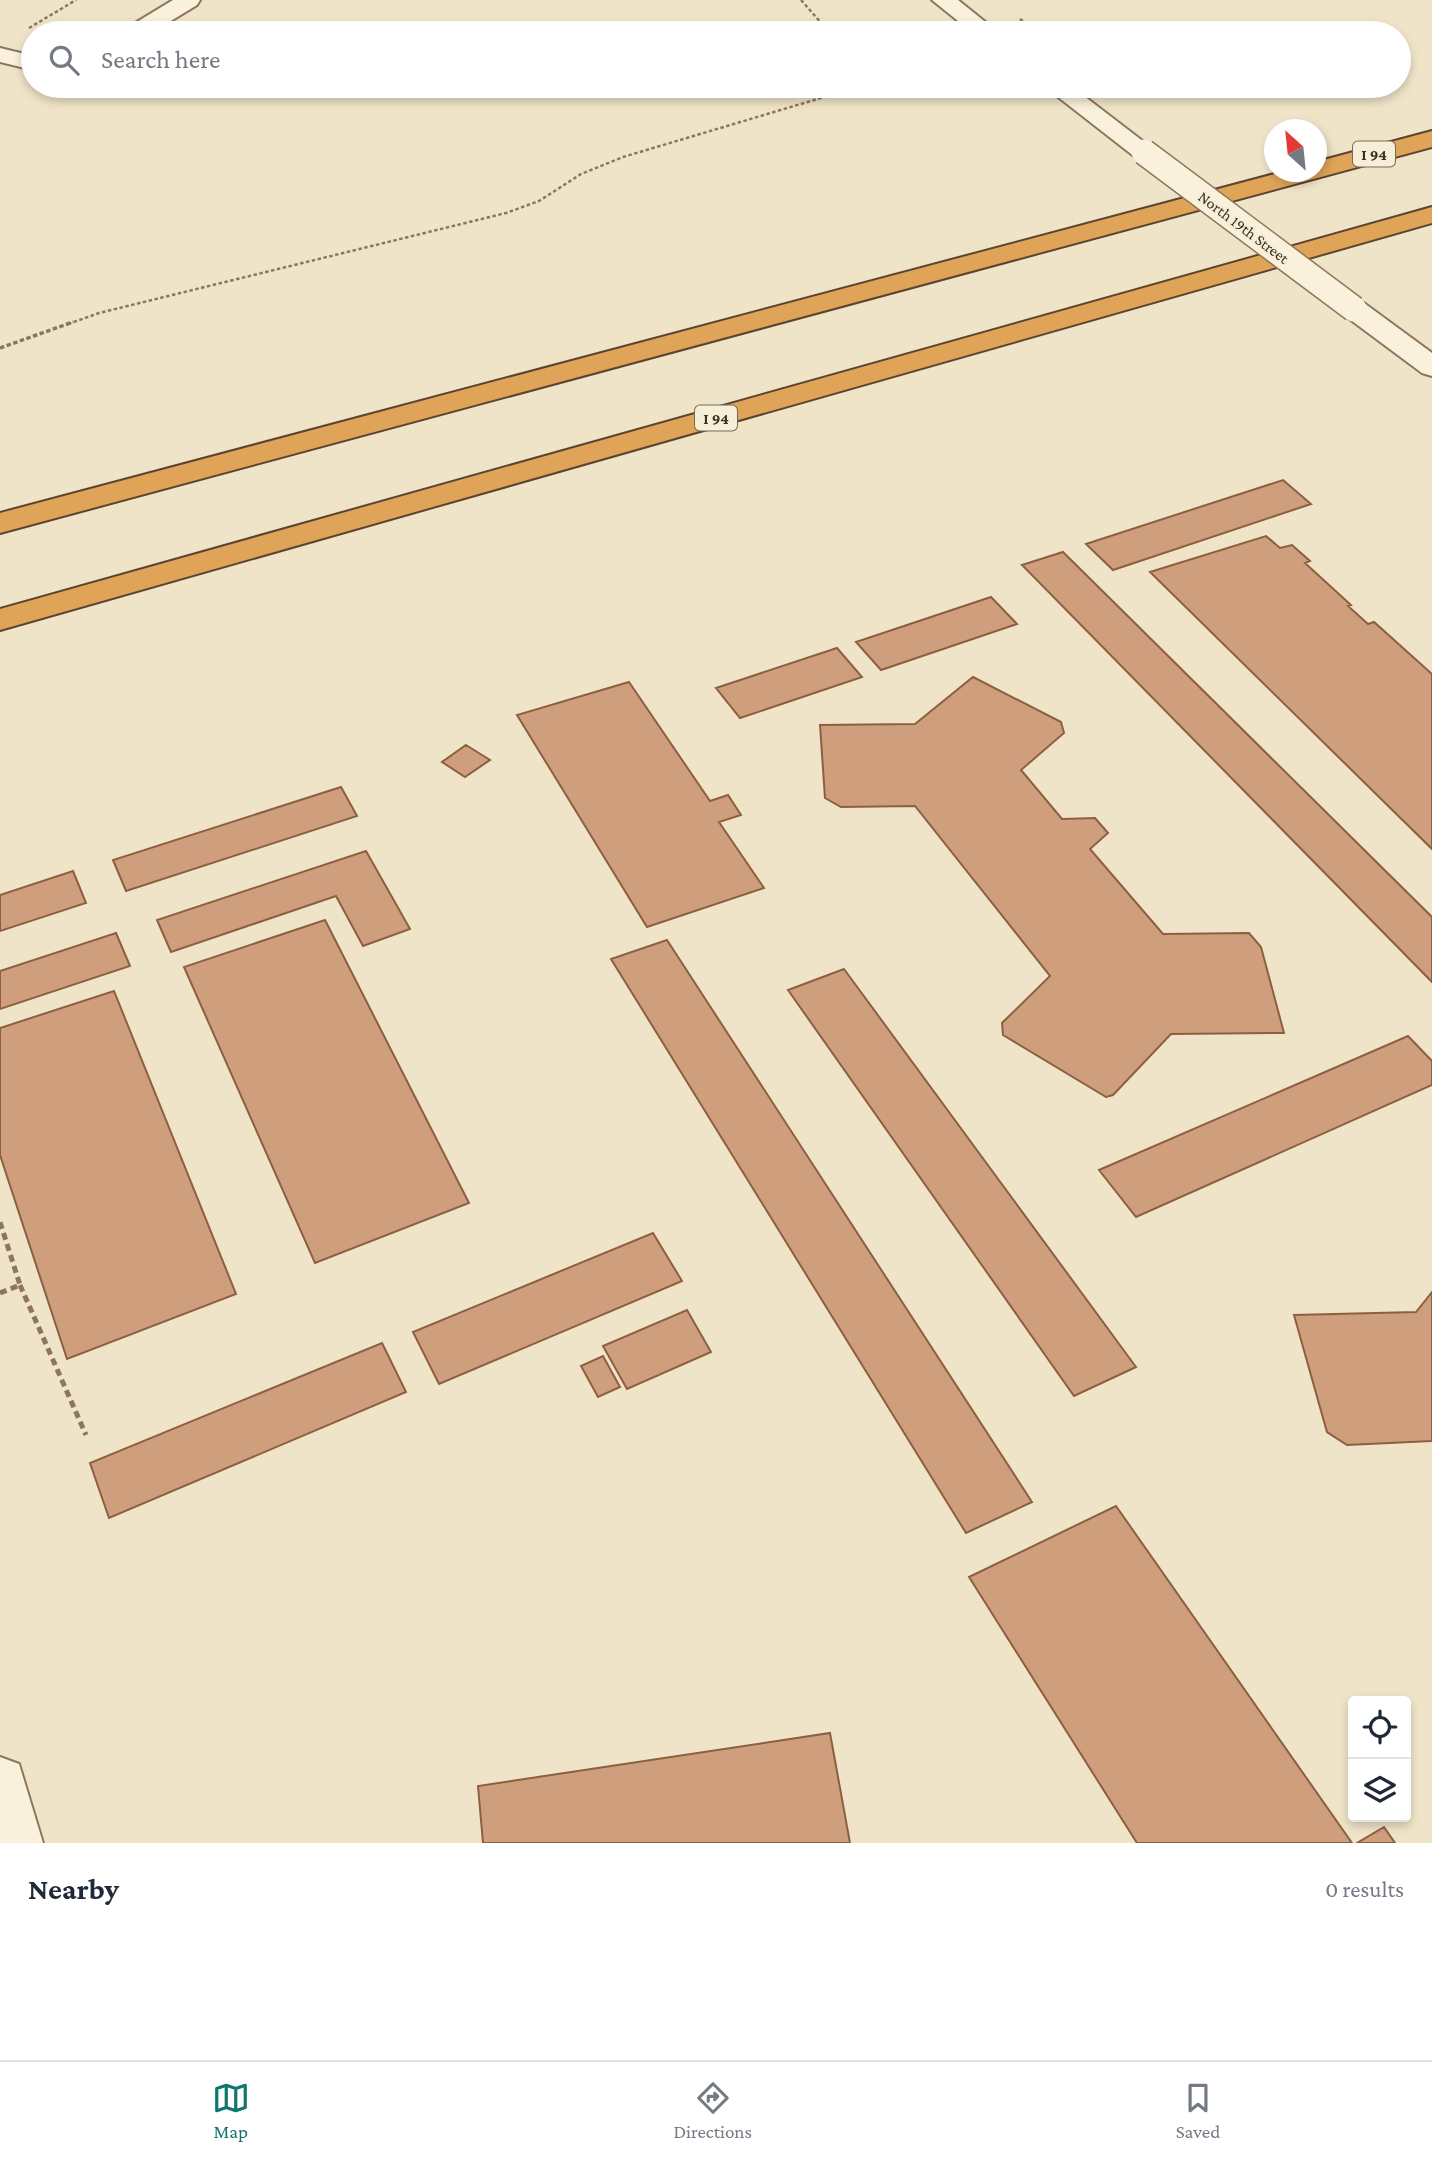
<!DOCTYPE html>
<style>
:root{--surface:#fff;--page:#f2f2f3;--text:#1f2937;--muted:#747a83;--line:#e0e1e3;--accent:#0f766e}
body{margin:0;font-family:"Crimson Pro",serif;background:var(--page);color:var(--text)}
.controls{position:absolute;right:21px;bottom:21px;display:grid;overflow:hidden;border-radius:7px;box-shadow:0 4px 10px #0003}
.controls button{width:63px;height:63px;display:grid;place-items:center;padding:0;border:0;border-bottom:2px solid var(--line);background:var(--surface);color:var(--text);font:35px sans-serif}
.compass{position:absolute;left:1264px;top:119px;width:63px;height:63px;border-radius:50%;background:var(--surface);box-shadow:0 4px 10px #0003;rotate:333deg}
.list{margin:0;padding:0;list-style:none}
h2{display:flex;justify-content:space-between;align-items:center;height:91px;margin:0;padding:0 28px;font-size:30px}
h2 small{font-size:23px;font-weight:400;color:var(--muted)}
.icon{flex:none;width:38px;height:38px;fill:none;stroke:currentColor;stroke-width:2;stroke-linecap:round;stroke-linejoin:round}
.map{position:relative;flex:none;width:1432px;height:1843px;overflow:hidden}
.search{position:absolute;background:var(--surface);box-shadow:0 4px 10px #0003;left:21px;right:21px;top:21px;height:77px;display:flex;align-items:center;gap:18px;box-sizing:border-box;padding:0 24px;border-radius:38px;color:var(--muted);font-size:26px}
.sheet{height:217px;background:var(--surface)}
nav{display:flex;justify-content:space-around;align-items:center;box-sizing:border-box;height:98px;border-top:2px solid var(--line);background:var(--surface);font-size:19px;color:var(--muted)}
nav a{display:grid;justify-items:center;gap:4px}
nav .on{color:var(--accent)}
.map>svg:first-child{display:block}
.building{fill:#cf9f7d;stroke:#8d5f41;stroke-width:2}
.lines{fill:none;stroke-linecap:round;stroke-linejoin:round}
.minor-casing{stroke:#8d765c;stroke-width:4}
.highway-casing{stroke:#5b4430;stroke-width:4}
.path-far2{stroke:#8d765c;stroke-width:2.5;stroke-dasharray:3.5 2.5;stroke-linecap:butt}
.path-far1{stroke:#8d765c;stroke-width:3.5;stroke-dasharray:4.5 2.5;stroke-linecap:butt}
.path{stroke:#8d765c;stroke-width:5;stroke-dasharray:7 4.5;stroke-linecap:butt}
.minor{fill:#faf1dc;fill-rule:evenodd}
.highway{fill:#e0a458;fill-rule:evenodd}
.minor-bridge-casing{stroke:#8d765c;stroke-width:28;stroke-linecap:butt}
.minor-bridge{stroke:#faf1dc;stroke-width:25}
.labels{text-anchor:middle;stroke-width:5;stroke-linejoin:round;paint-order:stroke}
.shield{fill:#f7eed8;stroke:#756857;stroke-width:2}
.shield-label{font-size:16px;font-weight:bold;fill:#3d2e20}
.far-street-label{font-size:16px;fill:#3d2e20;stroke:#f7eed8}
</style>
<div class="map">
<svg width="1432" height="1843" viewBox="0 0 1432 1843">
<rect width="100%" height="100%" fill="#f0e4c8"/>
<!-- building -->
<path class="building" d="M 1283,480 L 1311,504 L 1113,570 L 1086,544 Z
M 1266,536 L 1280,548 L 1292,545 L 1310,561 L 1305,563 L 1351,605 L 1348,606 L 1368,624 L 1374,622 L 1432,674 L 1432,849 L 1150,572 Z
M 1063,552 L 1432,917 L 1432,982 L 1022,565 Z
M 991,597 L 1017,624 L 881,670 L 856,642 Z
M 837,648 L 862,677 L 740,718 L 716,688 Z
M 973,677 L 1061,722 L 1064,733 L 1021,770 L 1062,819 L 1095,818 L 1108,833 L 1090,849 L 1163,934 L 1249,933 L 1261,947 L 1284,1033 L 1171,1034 L 1113,1095 L 1106,1097 L 1003,1035 L 1002,1023 L 1050,976 L 915,806 L 841,807 L 825,798 L 820,725 L 915,724 Z
M 629,682 L 710,801 L 728,795 L 741,815 L 719,822 L 764,888 L 647,927 L 517,715 Z
M 466,745 L 490,760 L 465,777 L 442,762 Z
M 341,787 L 357,816 L 126,891 L 113,860 Z
M 366,851 L 410,929 L 363,946 L 336,896 L 171,952 L 157,920 Z
M 73,871 L 86,903 L 0,931 L 0,895 Z
M 325,920 L 469,1203 L 315,1263 L 184,967 Z
M 116,933 L 130,966 L 0,1009 L 0,971 Z
M 667,940 L 1032,1502 L 966,1533 L 611,959 Z
M 844,969 L 1136,1367 L 1074,1396 L 788,990 Z
M 114,991 L 236,1294 L 67,1359 L 0,1155 L 0,1028 Z
M 1408,1036 L 1432,1061 L 1432,1085 L 1136,1217 L 1099,1170 Z
M 653,1233 L 682,1281 L 439,1384 L 413,1332 Z
M 1432,1292 L 1432,1441 L 1347,1445 L 1327,1432 L 1294,1315 L 1416,1312 Z
M 687,1310 L 711,1352 L 627,1389 L 603,1346 Z
M 382,1343 L 406,1392 L 109,1518 L 90,1463 Z
M 603,1356 L 620,1387 L 598,1397 L 581,1366 Z
M 1116,1506 L 1352,1843 L 1137,1843 L 969,1577 Z
M 830,1733 L 850,1843 L 483,1843 L 478,1786 Z
M 1384,1827 L 1395,1843 L 1357,1843 Z"/>
<g class="lines">
<defs>
<path id="minor" d="M 173,0 L 200,0 L 197,5 L 151,33 L 123,33 L 127,28 Z
M 932,0 L 958,0 L 999,33 L 973,33 Z
M 0,48 L 33,56 L 33,70 L 0,62 Z
M 1044,86 L 1071,86 L 1157,152 L 1153,157 L 1144,160 L 1135,157 Z
M 1354,301 L 1364,303 L 1432,353 L 1432,376 L 1422,373 L 1344,315 L 1340,309 L 1344,303 Z
M 0,1757 L 19,1764 L 43,1843 L 0,1843 Z"/>
<path id="highway" d="M 1432,131 L 1432,147 L 0,533 L 0,513 L 1282,172 L 1316,172 L 1316,162 Z
M 1432,207 L 1432,223 L 0,630 L 0,609 Z"/>
</defs>
<!-- minor casing -->
<use href="#minor" class="minor-casing"/>
<!-- highway casing -->
<use href="#highway" class="highway-casing"/>
<!-- path-far2 -->
<path class="path-far2" d="M 801,0 L 830,33
M 1020,19 L 1039,33
M 29,28 L 76,0
M 68,324 L 99,313 L 506,213 L 539,201 L 581,174 L 623,157 L 861,86"/>
<!-- path-far1 -->
<path class="path-far1" d="M 0,348 L 73,322"/>
<!-- path -->
<path class="path" d="M 20,1285 L 86,1435
M 0,1293 L 20,1285 L 0,1222"/>
<!-- minor -->
<use href="#minor" class="minor"/>
<!-- highway -->
<use href="#highway" class="highway"/>
<defs>
<path id="minor-bridge" d="M 1144,152 L 1354,309"/>
</defs>
<!-- minor-bridge casing -->
<use href="#minor-bridge" class="minor-bridge-casing"/>
<!-- minor-bridge -->
<use href="#minor-bridge" class="minor-bridge"/>
</g>
<g class="labels">
<!-- shield labels -->
<g class="shield">
<rect x="1353" y="141.5" width="42" height="25" rx="5"/>
<rect x="695" y="405.5" width="42" height="25" rx="5"/>
</g>
<g class="shield-label">
<text x="1374" y="160">I 94</text>
<text x="716" y="424">I 94</text>
</g>
<!-- far-street labels -->
<g class="far-street-label">
<text transform="translate(1244 227) rotate(37)" y="6">North 19th Street</text>
</g>
</g>
</svg>
<div class="controls">
<button><svg class="icon" aria-label="locate" viewBox="0 0 24 24"><circle cx="12" cy="12" r="6"/><path d="M12 2v4M12 18v4M2 12h4M18 12h4"/></svg></button>
<button><svg class="icon" aria-label="layers" viewBox="0 0 24 24"><path d="M12 4l9 5-9 5-9-5zM3 14l9 5 9-5"/></svg></button>
</div>
<svg class="compass" viewBox="-18 -18 36 36"><path d="M0-13l5 13h-10z" fill="#e53935"/><path d="M0 13l5-13h-10z" fill="#747a83"/></svg>
<div class="search"><svg class="icon" aria-label="search" viewBox="0 0 24 24"><circle cx="10" cy="10" r="6"/><path d="M15 15l6 6"/></svg>Search here</div>
</div>
<section class="sheet">
<h2>Nearby<small>0 results</small></h2>
<ul class="list">
</ul>
</section>
<nav>
<a class="on"><svg class="icon" aria-label="map" viewBox="0 0 24 24"><path d="M3 6l6-2 6 2 6-2v14l-6 2-6-2-6 2zM9 4v14M15 6v14"/></svg>Map</a>
<a><svg class="icon" aria-label="directions" viewBox="0 0 24 24"><path d="M12 3l9 9-9 9-9-9zM9 14v-3h6M13 9l2 2-2 2"/></svg>Directions</a>
<a><svg class="icon" aria-label="saved" viewBox="0 0 24 24"><path d="M7 4h10v16l-5-4-5 4z"/></svg>Saved</a>
</nav>
